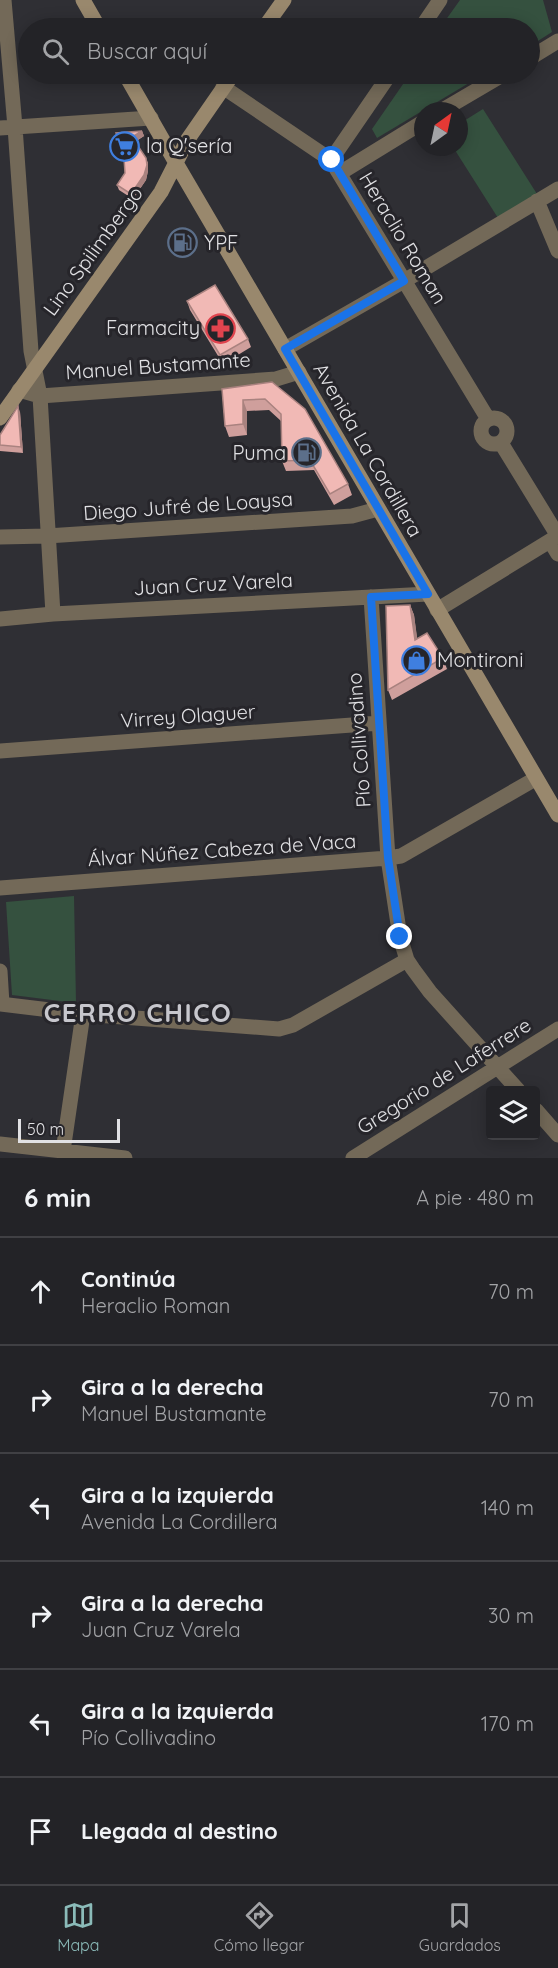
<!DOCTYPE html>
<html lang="es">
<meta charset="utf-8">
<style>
:root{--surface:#232327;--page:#2f2f33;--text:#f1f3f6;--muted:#a3a4a7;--line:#404044;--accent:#8bbbb9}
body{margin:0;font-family:Quicksand,sans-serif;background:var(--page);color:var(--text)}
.controls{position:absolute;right:18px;bottom:18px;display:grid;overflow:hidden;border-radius:6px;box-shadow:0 3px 15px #0003}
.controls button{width:54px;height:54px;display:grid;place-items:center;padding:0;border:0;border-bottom:2px solid var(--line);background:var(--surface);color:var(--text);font:30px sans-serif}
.compass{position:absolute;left:414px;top:102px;width:54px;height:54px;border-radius:50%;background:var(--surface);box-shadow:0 3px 15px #0003;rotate:33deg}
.scale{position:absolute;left:18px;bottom:15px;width:102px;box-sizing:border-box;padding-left:6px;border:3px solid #e1e1e4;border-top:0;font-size:16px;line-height:21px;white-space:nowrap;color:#e1e1e4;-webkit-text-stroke:4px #26252a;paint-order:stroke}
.stop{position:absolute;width:18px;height:18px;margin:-14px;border:4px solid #1a73e8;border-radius:50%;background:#fff}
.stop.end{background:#1a73e8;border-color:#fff;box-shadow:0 2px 6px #0008}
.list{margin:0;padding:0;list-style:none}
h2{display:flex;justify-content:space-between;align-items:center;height:78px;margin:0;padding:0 24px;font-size:26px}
h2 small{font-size:20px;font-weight:400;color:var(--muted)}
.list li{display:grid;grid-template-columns:39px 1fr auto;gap:18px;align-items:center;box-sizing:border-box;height:108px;padding:0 24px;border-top:2px solid var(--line)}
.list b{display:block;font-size:22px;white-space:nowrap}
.list p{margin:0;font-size:20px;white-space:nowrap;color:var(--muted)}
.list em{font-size:20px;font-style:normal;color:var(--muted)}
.icon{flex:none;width:33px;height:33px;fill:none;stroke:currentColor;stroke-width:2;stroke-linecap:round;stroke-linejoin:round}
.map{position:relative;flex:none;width:558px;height:1158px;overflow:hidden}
.search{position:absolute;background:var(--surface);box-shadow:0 3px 15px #0003;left:18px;right:18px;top:18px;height:66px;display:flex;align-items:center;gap:15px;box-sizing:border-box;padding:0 21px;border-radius:33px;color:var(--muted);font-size:22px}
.sheet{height:726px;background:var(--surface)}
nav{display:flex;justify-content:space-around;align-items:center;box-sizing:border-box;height:84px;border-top:2px solid var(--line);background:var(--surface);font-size:16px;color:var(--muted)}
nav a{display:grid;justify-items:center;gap:3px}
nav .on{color:var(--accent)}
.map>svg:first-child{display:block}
.green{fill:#35513f}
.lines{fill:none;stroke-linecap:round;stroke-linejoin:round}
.minor{stroke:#736958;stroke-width:15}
.secondary{stroke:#99886d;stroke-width:15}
.wall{fill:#cf9f9c}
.shaded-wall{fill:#a9827f}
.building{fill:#f1b9b5;stroke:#a9827f;stroke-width:1.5}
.route{stroke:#1a73e8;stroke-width:8}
.labels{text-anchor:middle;stroke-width:6;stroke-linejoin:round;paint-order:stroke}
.poi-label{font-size:20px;fill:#e1e1e4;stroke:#26252a;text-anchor:start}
.street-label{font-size:20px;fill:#e1e1e4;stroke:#26252a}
.district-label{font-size:26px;font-weight:bold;letter-spacing:1.5px;fill:#c7c7cd;stroke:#26252a}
</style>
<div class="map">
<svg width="558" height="1158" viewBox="0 0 558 1158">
<rect width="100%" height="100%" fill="#2f2f34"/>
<!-- green -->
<path class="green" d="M 460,0 L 543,0 L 552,32 L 530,46 L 530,28 L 440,28 Z
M 410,74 L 484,74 L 377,138 L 372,129 Z
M 483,109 L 537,194 L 498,218 L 453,147 L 459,147 L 459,124 Z
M 74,896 L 76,1003 L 12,995 L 6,902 Z"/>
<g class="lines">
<!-- minor -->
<path class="minor" d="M 4,0 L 15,127 L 31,351 L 40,396 L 53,614
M 421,28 L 440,0
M 530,58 L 558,41
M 223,87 L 331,160 L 488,419
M 441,111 L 504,74
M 0,128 L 151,118
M 331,160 L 390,74
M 340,173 L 423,122
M 537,201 L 558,251
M 285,349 L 404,281 L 558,189
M 19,390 L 40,396 L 276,379 L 299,372
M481 431a13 13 0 1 1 26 0a13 13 0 1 1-26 0Z
M 501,443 L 558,536
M 0,537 L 47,536 L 352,516 L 378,509
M 550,541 L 558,554
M 371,597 L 388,858 L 400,937 L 407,960 L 413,969 L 430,992 L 518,1090
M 437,610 L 558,536
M 0,619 L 53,614 L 428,594
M 0,751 L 379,723
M 0,888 L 388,858 L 401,856 L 535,779
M 0,971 L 2,1004
M 0,1004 L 83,1014 L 279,1029 L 293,1025 L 407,960
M 536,1110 L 558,1135
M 0,1144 L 125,1158
M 62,1158 L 83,1014
M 353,1158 L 558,1029"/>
<!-- secondary -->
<path class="secondary" d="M 83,0 L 99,28
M 264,28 L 284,0
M 125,74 L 176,163 L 558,815
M 0,418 L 161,192 L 188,139 L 233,74"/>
</g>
<!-- wall -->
<path class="wall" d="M 142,131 L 144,136 L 135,142 L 148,163 L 148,171 L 146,180 L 133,199 L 119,190 L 117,185 L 125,173 L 124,149 L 122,150 Z
M 187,301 L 248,339 L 251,347 L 223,364 L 190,310 Z
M 272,382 L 348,484 L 352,495 L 334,505 L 314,470 L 286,471 L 282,461 L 281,421 L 269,410 L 247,411 L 247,435 L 229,437 L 225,426 L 222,389 Z
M 20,412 L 23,453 L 0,451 L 0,435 Z
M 410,605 L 414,615 L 417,639 L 443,658 L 447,669 L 392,700 L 388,690 Z"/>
<!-- shaded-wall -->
<path class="shaded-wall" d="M 142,131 L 144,136 L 134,142 L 132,137 Z
M 123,143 L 125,148 L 122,150 L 120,145 Z
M 146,158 L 148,163 L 148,171 L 146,180 L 133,199 L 131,194 Z
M 243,400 L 247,411 L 247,435 L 243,424 Z
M 18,406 L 20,412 L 23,453 L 21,447 Z
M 410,605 L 414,615 L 419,651 L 415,640 Z"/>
<!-- building -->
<path class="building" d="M 142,131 L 132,137 L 146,158 L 147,165 L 144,175 L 131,194 L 117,185 L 125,173 L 123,143 L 120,145 L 116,133 Z
M 215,285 L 248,339 L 220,355 L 187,301 Z
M 272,382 L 305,409 L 348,484 L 330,494 L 310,460 L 282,461 L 281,414 L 265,399 L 243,400 L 243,424 L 225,426 L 222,389 Z
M 18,406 L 21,447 L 0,445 L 0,435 Z
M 410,605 L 415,640 L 427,633 L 443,658 L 388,690 L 386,606 Z"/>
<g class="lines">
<!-- route -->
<path class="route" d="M 332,160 L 404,281 L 285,349 L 428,594 L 371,597 L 388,858 L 400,937"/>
</g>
<!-- icons -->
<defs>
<symbol id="supermarket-ring" viewBox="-11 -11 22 22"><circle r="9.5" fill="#26252a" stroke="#3f7fe0" stroke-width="1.5"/><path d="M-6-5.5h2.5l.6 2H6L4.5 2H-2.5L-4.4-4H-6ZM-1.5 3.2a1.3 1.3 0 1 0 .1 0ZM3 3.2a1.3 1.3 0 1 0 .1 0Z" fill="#3f7fe0"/></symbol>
<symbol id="fuel-ring" viewBox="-11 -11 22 22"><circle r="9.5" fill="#26252a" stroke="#5c6f8a" stroke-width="1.5"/><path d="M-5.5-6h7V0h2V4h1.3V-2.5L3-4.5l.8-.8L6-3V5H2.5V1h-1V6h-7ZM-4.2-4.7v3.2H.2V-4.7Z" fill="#5c6f8a"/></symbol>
<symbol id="pharmacy-ring" viewBox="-11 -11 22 22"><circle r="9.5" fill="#26252a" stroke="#e0444e" stroke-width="1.5"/><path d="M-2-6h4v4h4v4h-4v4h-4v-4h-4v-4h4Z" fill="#e0444e"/></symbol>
<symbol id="shop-ring" viewBox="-11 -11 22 22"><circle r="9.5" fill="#26252a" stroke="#3f7fe0" stroke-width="1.5"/><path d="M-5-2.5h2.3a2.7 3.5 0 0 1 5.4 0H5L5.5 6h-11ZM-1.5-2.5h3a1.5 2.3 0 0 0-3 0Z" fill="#3f7fe0"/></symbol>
</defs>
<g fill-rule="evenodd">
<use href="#supermarket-ring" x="108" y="130" width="33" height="33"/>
<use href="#fuel-ring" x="166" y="226" width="33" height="33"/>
<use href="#pharmacy-ring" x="204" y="312" width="33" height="33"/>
<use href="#fuel-ring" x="290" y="436" width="33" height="33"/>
<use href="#shop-ring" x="400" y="644" width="33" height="33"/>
</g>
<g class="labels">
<!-- poi labels -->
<g class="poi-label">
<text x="146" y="153">la Q'sería</text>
<text x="204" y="250">YPF</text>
<text x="200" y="335" text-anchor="end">Farmacity</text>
<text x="286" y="460" text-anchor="end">Puma</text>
<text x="437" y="667">Montironi</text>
</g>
<!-- street labels -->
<g class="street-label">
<text transform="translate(403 238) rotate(59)" y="7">Heraclio Roman</text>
<text transform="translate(93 251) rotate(-54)" y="7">Lino Spilimbergo</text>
<text transform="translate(158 366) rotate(-4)" y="7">Manuel Bustamante</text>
<text transform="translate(368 450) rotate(60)" y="7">Avenida La Cordillera</text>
<text transform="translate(188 506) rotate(-4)" y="7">Diego Jufré de Loaysa</text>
<text transform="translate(213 584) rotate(-3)" y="7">Juan Cruz Varela</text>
<text transform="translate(188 716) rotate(-4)" y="7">Virrey Olaguer</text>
<text transform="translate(359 740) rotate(-94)" y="7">Pío Collivadino</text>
<text transform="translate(222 850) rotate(-4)" y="7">Álvar Núñez Cabeza de Vaca</text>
<text transform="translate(444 1076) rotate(-32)" y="7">Gregorio de Laferrere</text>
</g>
<!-- district labels -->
<g class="district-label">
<text x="138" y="1022">CERRO CHICO</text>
</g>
</g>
</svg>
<div class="controls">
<button><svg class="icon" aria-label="layers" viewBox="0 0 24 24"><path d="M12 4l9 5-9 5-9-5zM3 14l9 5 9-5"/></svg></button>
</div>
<svg class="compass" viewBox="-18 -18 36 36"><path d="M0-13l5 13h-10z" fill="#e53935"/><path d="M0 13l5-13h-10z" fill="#a3a4a7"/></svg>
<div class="scale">50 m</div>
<div class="stop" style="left:332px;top:160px"></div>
<div class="stop end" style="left:400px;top:937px"></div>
<div class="search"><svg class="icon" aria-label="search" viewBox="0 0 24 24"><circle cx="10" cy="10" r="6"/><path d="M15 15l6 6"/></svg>Buscar aquí</div>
</div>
<section class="sheet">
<h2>6 min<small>A pie · 480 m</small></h2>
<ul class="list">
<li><svg class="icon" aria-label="ahead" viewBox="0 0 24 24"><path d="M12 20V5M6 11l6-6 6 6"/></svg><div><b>Continúa</b><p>Heraclio Roman</p></div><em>70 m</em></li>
<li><svg class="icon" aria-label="right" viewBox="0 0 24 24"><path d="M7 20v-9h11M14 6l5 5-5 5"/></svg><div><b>Gira a la derecha</b><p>Manuel Bustamante</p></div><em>70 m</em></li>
<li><svg class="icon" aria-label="left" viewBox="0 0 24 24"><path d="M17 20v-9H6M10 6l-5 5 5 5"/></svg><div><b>Gira a la izquierda</b><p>Avenida La Cordillera</p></div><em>140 m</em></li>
<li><svg class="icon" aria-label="right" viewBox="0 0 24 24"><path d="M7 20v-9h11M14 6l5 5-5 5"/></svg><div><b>Gira a la derecha</b><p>Juan Cruz Varela</p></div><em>30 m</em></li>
<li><svg class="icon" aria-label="left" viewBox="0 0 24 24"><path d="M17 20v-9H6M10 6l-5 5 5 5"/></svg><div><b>Gira a la izquierda</b><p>Pío Collivadino</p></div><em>170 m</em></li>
<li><svg class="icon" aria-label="arrive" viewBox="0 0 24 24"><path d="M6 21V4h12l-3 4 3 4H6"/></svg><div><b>Llegada al destino</b></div></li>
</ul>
</section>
<nav>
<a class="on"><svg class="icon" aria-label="map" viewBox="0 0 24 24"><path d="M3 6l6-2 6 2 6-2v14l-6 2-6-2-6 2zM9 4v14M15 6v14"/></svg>Mapa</a>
<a><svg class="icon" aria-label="directions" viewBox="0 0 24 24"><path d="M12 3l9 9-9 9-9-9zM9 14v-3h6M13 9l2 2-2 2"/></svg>Cómo llegar</a>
<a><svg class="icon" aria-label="saved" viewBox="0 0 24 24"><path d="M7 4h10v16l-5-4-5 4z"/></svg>Guardados</a>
</nav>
